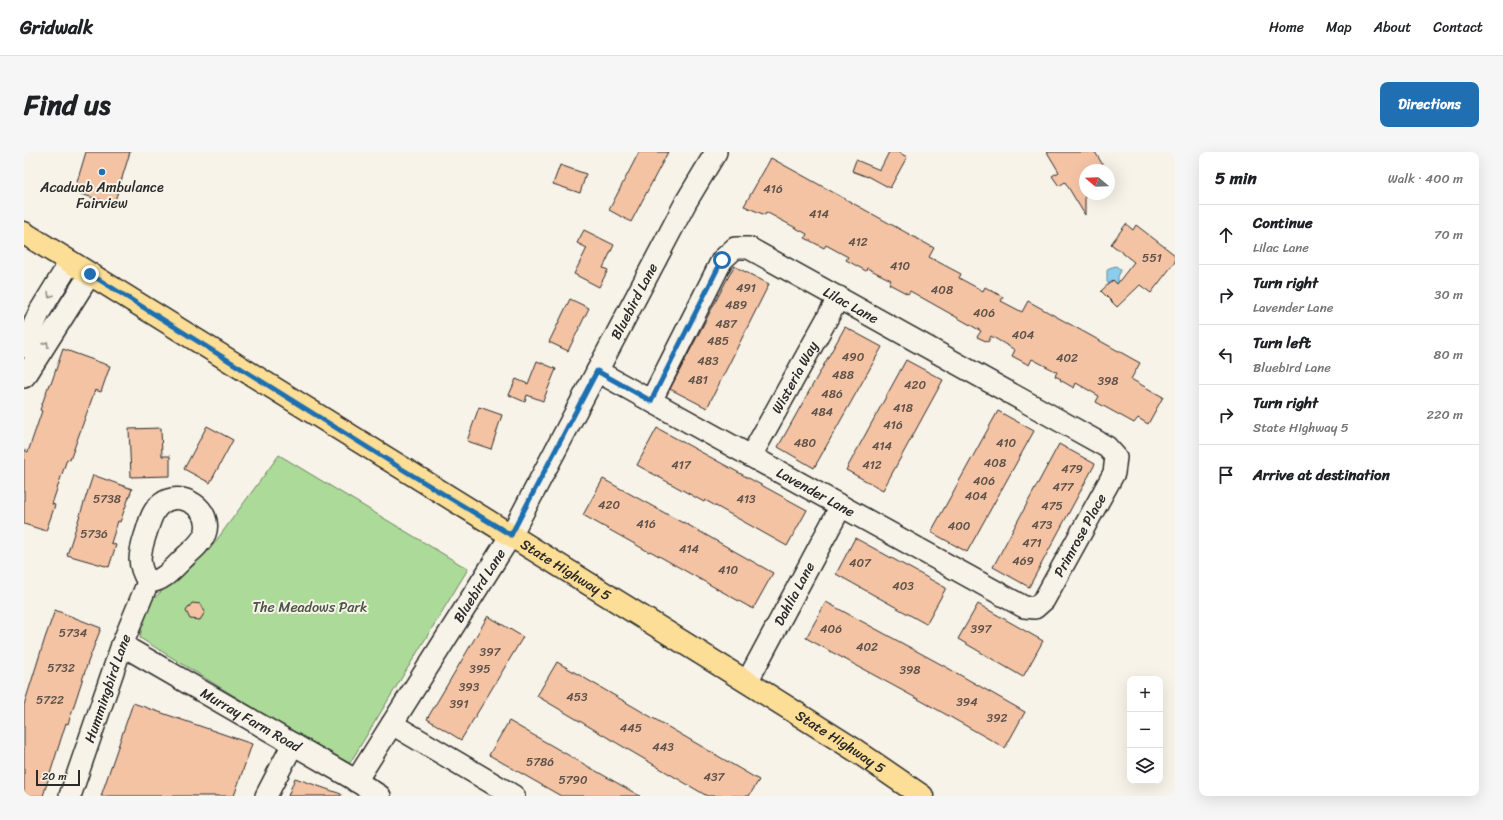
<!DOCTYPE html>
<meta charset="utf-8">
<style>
:root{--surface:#fff;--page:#f6f6f6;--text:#202124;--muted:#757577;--line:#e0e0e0;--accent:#1f6fb2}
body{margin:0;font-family:Sriracha,sans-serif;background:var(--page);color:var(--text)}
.controls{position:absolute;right:12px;bottom:12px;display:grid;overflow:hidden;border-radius:8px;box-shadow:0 4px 16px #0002}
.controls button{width:36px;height:36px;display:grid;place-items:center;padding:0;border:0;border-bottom:1px solid var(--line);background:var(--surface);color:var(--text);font:20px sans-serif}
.compass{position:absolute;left:1055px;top:12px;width:36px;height:36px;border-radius:50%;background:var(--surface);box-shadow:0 4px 16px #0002;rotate:289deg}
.scale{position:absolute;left:12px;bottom:10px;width:44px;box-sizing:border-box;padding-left:4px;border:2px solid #2b2b2b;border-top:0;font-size:11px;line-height:14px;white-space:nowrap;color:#2b2b2b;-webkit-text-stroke:3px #f7f3e8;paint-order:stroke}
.stop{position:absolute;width:12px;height:12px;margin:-9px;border:3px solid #1f6fb2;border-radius:50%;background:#fff}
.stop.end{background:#1f6fb2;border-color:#fff;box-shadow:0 1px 4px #0008}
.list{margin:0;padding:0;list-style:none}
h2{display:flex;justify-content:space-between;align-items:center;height:52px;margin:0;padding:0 16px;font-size:17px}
h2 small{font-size:13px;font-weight:400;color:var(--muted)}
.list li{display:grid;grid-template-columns:26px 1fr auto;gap:12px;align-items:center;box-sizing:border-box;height:60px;padding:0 16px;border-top:1px solid var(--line)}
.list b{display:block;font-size:15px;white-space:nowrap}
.list p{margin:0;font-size:13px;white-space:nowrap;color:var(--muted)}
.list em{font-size:13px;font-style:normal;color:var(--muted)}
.icon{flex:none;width:22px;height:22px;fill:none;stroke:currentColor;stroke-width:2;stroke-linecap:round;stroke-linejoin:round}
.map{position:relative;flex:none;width:1151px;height:644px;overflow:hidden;border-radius:8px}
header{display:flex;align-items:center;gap:24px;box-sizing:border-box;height:56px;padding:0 20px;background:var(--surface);border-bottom:1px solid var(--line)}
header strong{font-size:19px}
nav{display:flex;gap:22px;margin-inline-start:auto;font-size:14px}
.intro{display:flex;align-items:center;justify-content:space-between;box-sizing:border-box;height:96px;padding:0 24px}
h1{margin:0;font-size:28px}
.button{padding:10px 18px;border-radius:8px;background:var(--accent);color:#fff;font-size:14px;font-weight:700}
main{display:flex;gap:24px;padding:0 24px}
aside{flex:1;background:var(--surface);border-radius:8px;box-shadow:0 4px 16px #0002}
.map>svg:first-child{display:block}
.green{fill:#acda99;stroke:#6c8262}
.water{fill:#8ccded;stroke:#658c9f}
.building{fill:#f4c3a4;stroke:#2b2b2b}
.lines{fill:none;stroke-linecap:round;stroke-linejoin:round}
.minor-casing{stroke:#2b2b2b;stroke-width:24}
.major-casing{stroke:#2b2b2b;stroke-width:25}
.minor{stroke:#f7f3e8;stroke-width:21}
.major{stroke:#fcde96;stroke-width:22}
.oneway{stroke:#918f8a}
.route{stroke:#1f6fb2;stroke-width:5}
.poi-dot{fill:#1f6fb2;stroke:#f7f3e8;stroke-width:1.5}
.labels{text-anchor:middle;stroke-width:4;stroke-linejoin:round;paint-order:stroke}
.number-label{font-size:12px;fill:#5d5149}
.poi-label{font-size:14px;fill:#2b2b2b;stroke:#f7f3e8}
.street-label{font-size:14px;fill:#2b2b2b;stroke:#f7f3e8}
.park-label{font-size:14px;fill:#4b5746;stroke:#f7f3e8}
</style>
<header>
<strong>Gridwalk</strong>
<nav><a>Home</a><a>Map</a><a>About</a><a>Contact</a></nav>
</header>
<div class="intro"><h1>Find us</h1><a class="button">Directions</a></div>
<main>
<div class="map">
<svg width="1151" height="644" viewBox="0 0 1151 644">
<rect width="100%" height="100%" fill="#f7f3e8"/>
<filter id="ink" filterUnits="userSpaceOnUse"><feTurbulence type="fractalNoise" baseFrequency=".025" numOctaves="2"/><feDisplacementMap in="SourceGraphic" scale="8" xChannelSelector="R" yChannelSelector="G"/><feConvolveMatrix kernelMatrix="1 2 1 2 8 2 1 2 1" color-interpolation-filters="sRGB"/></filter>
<g filter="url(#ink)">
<!-- green -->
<path class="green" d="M 255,303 L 444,417 L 324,614 L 116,486 L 121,454 L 186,397 Z"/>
<!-- water -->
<path class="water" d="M 1092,114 L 1097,118 L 1094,125 L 1094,130 L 1099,133 L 1103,140 L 1085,132 L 1083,130 L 1083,119 L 1085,116 Z"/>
<!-- building -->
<path class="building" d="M 62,0 L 106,0 L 90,52 L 50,40 Z
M 615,0 L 644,0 L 607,70 L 585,58 Z
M 865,0 L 874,0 L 883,5 L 866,36 L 844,24 L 844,25 L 828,19 L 832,8 L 856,18 Z
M 1023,0 L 1071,0 L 1082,18 L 1061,18 L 1061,63 L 1041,30 L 1035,34 L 1028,24 L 1035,20 Z
M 747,6 L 910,96 L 905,105 L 937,122 L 935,126 L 959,139 L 961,135 L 979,145 L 977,149 L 998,160 L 1004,149 L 1116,211 L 1107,227 L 1139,245 L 1124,272 L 1114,266 L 1110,271 L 1072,250 L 1075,244 L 1052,231 L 1050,236 L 1036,228 L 1037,227 L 1031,224 L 1033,220 L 1008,207 L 1005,213 L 988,204 L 991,198 L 967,184 L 964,190 L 953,185 L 957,179 L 886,139 L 884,142 L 865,132 L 867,128 L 843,116 L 842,119 L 822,108 L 824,105 L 802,93 L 800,96 L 781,86 L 783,82 L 742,60 L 741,63 L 720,54 Z
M 536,13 L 562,22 L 556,41 L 529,32 Z
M 1102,72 L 1109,78 L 1112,73 L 1151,103 L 1151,110 L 1127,141 L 1116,133 L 1093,155 L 1077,139 L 1089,128 L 1093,132 L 1110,110 L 1087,92 Z
M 560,78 L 590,93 L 579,116 L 584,118 L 575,135 L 550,122 L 563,96 L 553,91 Z
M 710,114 L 745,132 L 683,256 L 646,237 Z
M 546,147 L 565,156 L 544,199 L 525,190 Z
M 821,175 L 858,195 L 790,316 L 754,295 Z
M 39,197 L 86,214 L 77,240 L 71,238 L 46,308 L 43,307 L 28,352 L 31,353 L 22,379 L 0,372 L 0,298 L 4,300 L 18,259 L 16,258 L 25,232 L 27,232 Z
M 882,208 L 919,228 L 859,338 L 822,318 Z
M 513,209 L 532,217 L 519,249 L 503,243 L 501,250 L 485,243 L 492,227 L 504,232 Z
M 455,255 L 478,263 L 467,297 L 443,289 Z
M 974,259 L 1010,279 L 943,400 L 907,380 Z
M 183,274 L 209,288 L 186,331 L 160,317 Z
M 137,276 L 138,304 L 146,304 L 146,324 L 107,325 L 105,277 Z
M 633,276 L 783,358 L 763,394 L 681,348 L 680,350 L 613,313 Z
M 1035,292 L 1071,312 L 1005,435 L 969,415 Z
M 69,323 L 108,337 L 96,370 L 94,369 L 87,391 L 92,393 L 85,415 L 43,403 Z
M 579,327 L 659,371 L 659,370 L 749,421 L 729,457 L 626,399 L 625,400 L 559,363 Z
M 831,386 L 922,436 L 902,472 L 812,422 Z
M 802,450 L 922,515 L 1001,560 L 981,596 L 914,558 L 782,486 Z
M 168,451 L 177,452 L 181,460 L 176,468 L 166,467 L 162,459 Z
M 954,452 L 1019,489 L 999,525 L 934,487 Z
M 31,458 L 77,476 L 64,510 L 44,572 L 42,571 L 19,644 L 0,644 L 0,553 L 21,486 Z
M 464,464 L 499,485 L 437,588 L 403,567 Z
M 533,510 L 735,628 L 725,644 L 683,644 L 513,544 Z
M 109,551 L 228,592 L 210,644 L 77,644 Z
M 485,569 L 551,607 L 616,644 L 537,644 L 465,603 Z
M 271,626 L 317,642 L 317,644 L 264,644 Z"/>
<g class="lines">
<defs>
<g id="minor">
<path d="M 0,195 L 16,159 L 46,110"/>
<path id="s1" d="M 573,219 L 627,249 L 1000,455 L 1011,456 L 1020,448 L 1090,321 L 1092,305 L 1083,295 L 725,96 L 711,96 L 698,108 L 627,249"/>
<path d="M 0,225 L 4,220 L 66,122"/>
<path id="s2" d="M 727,304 L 815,145"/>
<path id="s3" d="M 98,493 L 326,625 L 356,644"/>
<path id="s4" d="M 723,530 L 817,354"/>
<path d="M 368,572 L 490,644"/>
<path id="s5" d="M 332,629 L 487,383 L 662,50 L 692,0"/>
<path id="s6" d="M 46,644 L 98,493 L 124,430 C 140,430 152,413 163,403 C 170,397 177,391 181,382 C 190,358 157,336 137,352 C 127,359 125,373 121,384 C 115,403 113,412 124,430"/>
<path d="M 242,644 L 269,592"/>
</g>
<g id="major">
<path id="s7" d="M 0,81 L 723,530 L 831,598 L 898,644"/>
</g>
</defs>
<!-- minor casing -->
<use href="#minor" class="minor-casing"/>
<!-- major casing -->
<use href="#major" class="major-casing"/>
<!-- minor -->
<use href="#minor" class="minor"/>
<!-- major -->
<use href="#major" class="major"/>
</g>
<!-- one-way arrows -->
<defs><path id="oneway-chevron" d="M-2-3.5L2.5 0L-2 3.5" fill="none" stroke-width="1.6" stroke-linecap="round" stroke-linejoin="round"/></defs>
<g class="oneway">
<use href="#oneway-chevron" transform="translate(26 143) rotate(122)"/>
<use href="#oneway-chevron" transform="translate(22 192) rotate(-58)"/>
</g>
</g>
<g class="lines" filter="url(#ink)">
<!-- route -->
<path class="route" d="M 66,122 L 378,317 L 487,383 L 573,219 L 627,249 L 698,108"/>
</g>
<!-- markers -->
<circle class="poi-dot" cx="78" cy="20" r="4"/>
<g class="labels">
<!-- number labels -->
<g class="number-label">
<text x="749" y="41">416</text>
<text x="795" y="66">414</text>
<text x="834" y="94">412</text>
<text x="1128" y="110">551</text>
<text x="876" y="118">410</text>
<text x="722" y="140">491</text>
<text x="918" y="142">408</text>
<text x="712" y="157">489</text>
<text x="960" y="165">406</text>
<text x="702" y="176">487</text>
<text x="999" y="187">404</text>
<text x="694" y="193">485</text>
<text x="829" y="209">490</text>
<text x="1043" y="210">402</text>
<text x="684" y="213">483</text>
<text x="819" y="227">488</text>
<text x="674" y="232">481</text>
<text x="1084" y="233">398</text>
<text x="891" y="237">420</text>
<text x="808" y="246">486</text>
<text x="879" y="260">418</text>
<text x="798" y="264">484</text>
<text x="869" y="277">416</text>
<text x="781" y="295">480</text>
<text x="982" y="295">410</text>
<text x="858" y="298">414</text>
<text x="971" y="315">408</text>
<text x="657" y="317">417</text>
<text x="848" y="317">412</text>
<text x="1048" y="321">479</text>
<text x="960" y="333">406</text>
<text x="1039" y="339">477</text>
<text x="952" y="348">404</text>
<text x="83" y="351">5738</text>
<text x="722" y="351">413</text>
<text x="585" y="357">420</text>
<text x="1028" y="358">475</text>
<text x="622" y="376">416</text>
<text x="1018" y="377">473</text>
<text x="935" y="378">400</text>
<text x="70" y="386">5736</text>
<text x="1008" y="395">471</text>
<text x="665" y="401">414</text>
<text x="999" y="413">469</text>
<text x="836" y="415">407</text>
<text x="704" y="422">410</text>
<text x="879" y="438">403</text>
<text x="807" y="481">406</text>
<text x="957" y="481">397</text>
<text x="49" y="485">5734</text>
<text x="843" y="499">402</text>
<text x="466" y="504">397</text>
<text x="37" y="520">5732</text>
<text x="456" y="521">395</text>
<text x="886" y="522">398</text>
<text x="445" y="539">393</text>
<text x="553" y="549">453</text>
<text x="26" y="552">5722</text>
<text x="943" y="554">394</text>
<text x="435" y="556">391</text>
<text x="973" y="570">392</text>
<text x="607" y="580">445</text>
<text x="639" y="599">443</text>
<text x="516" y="614">5786</text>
<text x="690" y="629">437</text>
<text x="549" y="632">5790</text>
</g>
<!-- poi labels -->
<g class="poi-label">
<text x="78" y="40">Acaduab Ambulance<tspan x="78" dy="16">Fairview</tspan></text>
</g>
<!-- street labels -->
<g class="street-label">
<text dy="5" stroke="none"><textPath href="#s5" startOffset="555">Bluebird Lane</textPath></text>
<text transform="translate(827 153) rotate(29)" y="5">Lilac Lane</text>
<text dy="5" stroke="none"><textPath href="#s2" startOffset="90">Wisteria Way</textPath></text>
<text dy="5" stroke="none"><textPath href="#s1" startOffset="250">Lavender Lane</textPath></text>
<text dy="5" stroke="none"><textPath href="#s1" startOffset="585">Primrose Place</textPath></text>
<text dy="5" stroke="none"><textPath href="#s7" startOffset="638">State Highway 5</textPath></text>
<text dy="5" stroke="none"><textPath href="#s5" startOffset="231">Bluebird Lane</textPath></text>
<text dy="5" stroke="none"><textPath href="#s4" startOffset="100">Dahlia Lane</textPath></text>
<text dy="5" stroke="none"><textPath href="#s6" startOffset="114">Hummingbird Lane</textPath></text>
<text dy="5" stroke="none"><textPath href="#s3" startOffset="149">Murray Farm Road</textPath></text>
<text dy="5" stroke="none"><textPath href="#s7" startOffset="962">State Highway 5</textPath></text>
</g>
<!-- park labels -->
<g class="park-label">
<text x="286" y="460">The Meadows Park</text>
</g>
</g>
</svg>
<div class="controls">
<button>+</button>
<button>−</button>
<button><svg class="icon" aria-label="layers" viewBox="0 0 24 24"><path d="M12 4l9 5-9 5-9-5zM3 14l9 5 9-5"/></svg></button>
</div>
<svg class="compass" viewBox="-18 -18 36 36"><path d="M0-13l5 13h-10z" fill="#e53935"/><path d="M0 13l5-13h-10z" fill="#757577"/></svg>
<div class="scale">20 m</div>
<div class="stop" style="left:698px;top:108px"></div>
<div class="stop end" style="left:66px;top:122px"></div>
</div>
<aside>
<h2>5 min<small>Walk · 400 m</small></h2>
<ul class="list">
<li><svg class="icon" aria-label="ahead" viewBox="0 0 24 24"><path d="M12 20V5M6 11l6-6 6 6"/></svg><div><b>Continue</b><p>Lilac Lane</p></div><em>70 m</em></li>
<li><svg class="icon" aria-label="right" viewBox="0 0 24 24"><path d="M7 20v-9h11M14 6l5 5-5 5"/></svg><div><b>Turn right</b><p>Lavender Lane</p></div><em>30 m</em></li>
<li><svg class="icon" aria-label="left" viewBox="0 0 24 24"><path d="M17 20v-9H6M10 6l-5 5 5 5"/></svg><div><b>Turn left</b><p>Bluebird Lane</p></div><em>80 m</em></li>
<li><svg class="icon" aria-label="right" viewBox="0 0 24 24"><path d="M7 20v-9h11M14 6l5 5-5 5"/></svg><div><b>Turn right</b><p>State Highway 5</p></div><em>220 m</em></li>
<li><svg class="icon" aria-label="arrive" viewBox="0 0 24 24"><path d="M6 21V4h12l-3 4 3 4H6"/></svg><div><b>Arrive at destination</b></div></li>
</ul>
</aside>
</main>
